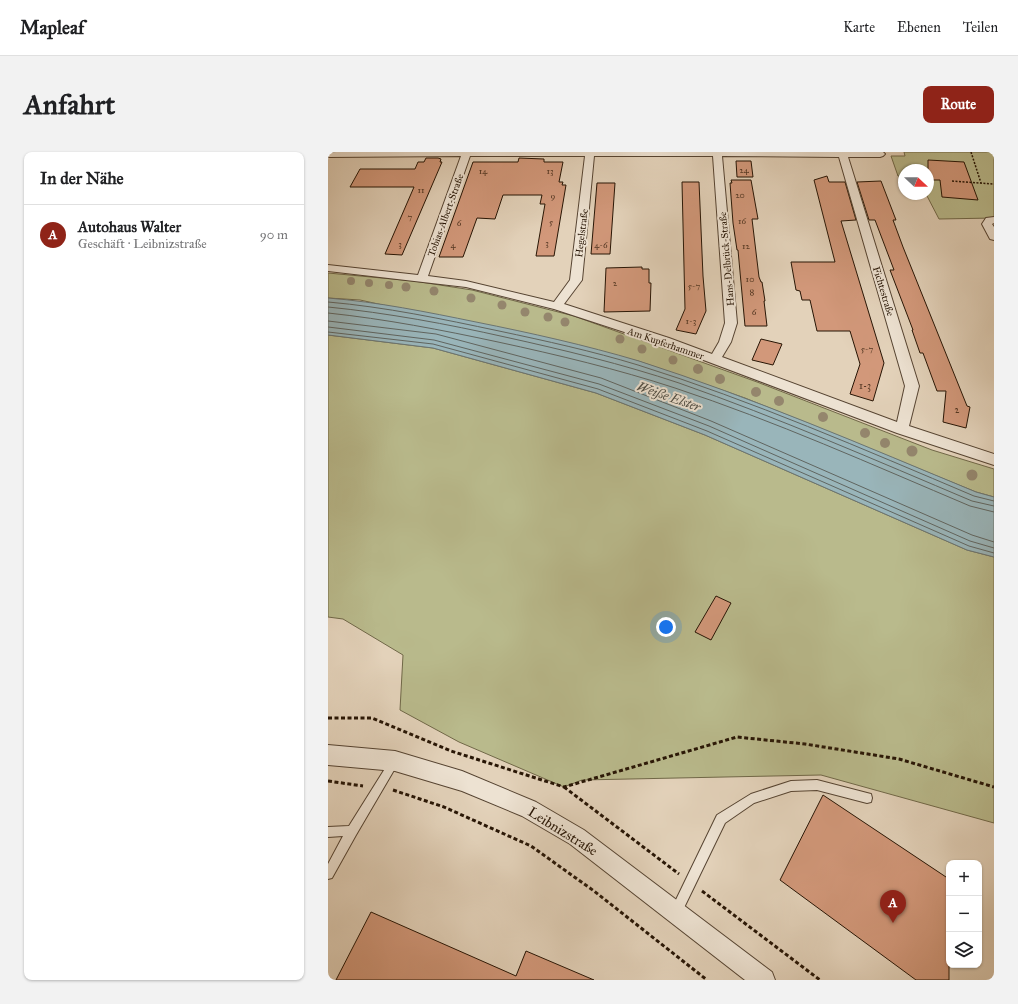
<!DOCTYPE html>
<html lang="de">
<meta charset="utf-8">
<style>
:root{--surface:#fff;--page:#f2f2f2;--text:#202124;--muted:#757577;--line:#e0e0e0;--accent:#8f2418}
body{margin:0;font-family:"IM FELL Great Primer",serif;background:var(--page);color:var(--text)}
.controls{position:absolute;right:12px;bottom:12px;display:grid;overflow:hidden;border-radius:8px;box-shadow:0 1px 3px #0004}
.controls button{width:36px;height:36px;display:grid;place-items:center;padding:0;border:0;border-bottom:1px solid var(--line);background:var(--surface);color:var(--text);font:20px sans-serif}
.compass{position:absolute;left:570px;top:12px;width:36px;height:36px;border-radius:50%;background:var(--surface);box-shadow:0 1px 3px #0004;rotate:112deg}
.you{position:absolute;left:338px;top:475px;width:14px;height:14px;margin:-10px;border:3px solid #fff;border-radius:50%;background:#1a73e8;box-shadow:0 0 0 6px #1a73e833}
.badge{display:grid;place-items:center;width:26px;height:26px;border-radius:50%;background:var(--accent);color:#fff;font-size:13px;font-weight:700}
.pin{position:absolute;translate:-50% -33px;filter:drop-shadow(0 1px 2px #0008)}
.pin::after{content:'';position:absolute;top:21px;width:14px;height:12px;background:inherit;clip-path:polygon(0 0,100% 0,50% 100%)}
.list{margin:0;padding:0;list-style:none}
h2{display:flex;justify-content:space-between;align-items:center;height:52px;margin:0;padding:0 16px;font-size:17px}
h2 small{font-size:13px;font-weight:400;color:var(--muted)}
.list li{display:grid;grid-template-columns:26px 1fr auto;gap:12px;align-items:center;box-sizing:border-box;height:60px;padding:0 16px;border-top:1px solid var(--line)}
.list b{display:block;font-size:15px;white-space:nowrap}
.list p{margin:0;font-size:13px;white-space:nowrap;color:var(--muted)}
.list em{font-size:13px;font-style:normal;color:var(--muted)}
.icon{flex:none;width:22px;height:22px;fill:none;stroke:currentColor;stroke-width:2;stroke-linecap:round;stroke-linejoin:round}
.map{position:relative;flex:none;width:666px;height:828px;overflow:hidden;border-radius:8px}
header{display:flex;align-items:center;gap:24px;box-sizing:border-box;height:56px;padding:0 20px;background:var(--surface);border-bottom:1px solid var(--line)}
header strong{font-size:19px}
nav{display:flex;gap:22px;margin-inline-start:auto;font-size:14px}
.intro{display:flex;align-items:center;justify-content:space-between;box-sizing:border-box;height:96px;padding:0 24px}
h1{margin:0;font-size:28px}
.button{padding:10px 18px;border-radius:8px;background:var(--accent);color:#fff;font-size:14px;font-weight:700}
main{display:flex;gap:24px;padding:0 24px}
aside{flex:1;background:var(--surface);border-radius:8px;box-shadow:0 1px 3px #0004}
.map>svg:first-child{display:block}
.green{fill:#b9ba8c;stroke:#706848}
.water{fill:#99b5ba;stroke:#6b7572}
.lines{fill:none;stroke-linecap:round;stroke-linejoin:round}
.shore{stroke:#606560;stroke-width:1}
.building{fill:#d2987a;stroke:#271505}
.service-casing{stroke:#564432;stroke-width:2}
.minor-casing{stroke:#564432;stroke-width:2}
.path-far1{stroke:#271505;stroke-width:1.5;stroke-dasharray:2 1.5;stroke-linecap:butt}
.path{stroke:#271505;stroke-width:3;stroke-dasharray:4 2.5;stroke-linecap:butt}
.service{fill:#ede2d2;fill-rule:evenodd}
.minor{fill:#ede2d2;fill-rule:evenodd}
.tree{fill:#94866d}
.labels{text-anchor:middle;stroke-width:4;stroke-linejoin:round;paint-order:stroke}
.far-number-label{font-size:9px;fill:#523622}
.far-street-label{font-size:10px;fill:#271505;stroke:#ede2d2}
.number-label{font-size:10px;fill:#523622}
.water-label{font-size:13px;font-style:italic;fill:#4f4d44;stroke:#ede2d2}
.near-street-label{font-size:14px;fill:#271505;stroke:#ede2d2}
</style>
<header>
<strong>Mapleaf</strong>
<nav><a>Karte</a><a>Ebenen</a><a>Teilen</a></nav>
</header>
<div class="intro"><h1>Anfahrt</h1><a class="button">Route</a></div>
<main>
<aside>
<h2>In der Nähe<small></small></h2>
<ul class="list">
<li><span class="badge">A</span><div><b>Autohaus Walter</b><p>Geschäft · Leibnizstraße</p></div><em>90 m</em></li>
</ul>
</aside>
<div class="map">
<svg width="666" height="828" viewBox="0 0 666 828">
<rect width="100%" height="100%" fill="#e3d2ba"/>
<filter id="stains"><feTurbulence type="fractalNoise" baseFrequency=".005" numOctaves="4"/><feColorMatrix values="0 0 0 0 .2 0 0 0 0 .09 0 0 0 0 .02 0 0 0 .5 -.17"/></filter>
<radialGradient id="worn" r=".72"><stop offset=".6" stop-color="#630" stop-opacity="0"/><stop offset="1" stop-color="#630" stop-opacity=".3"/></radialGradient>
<!-- green -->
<path class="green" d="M 576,0 L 666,0 L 666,66 L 611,67 L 598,42 L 600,42 L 600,18 L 576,18 L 576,24 L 570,24 L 563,4 L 577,4 Z
M 0,121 L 86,129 L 144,138 L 246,164 L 429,230 L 604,298 L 666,317 L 666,345 L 648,340 L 417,246 L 310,209 L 32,148 L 0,146 Z
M 0,183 L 105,196 L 268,241 L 377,283 L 639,398 L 666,405 L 666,671 L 493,623 L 254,628 L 236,635 L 131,590 L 72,558 L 75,503 L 15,467 L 0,465 Z"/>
<!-- water -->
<path class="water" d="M 0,146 C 50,150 99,160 148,170 C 203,181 257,193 311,209 C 426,246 537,294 648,340 L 666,345 L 666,405 L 639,398 L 377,283 L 268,241 L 105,196 L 0,183 Z"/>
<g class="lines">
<!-- shore -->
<path class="shore" d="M 0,150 C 58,155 114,167 171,179 C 218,189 264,199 310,213 C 425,249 535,297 646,344 L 666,349
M 0,155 C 60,161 119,172 177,185 C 236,198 294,212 351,231 C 451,266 547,308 644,349 L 666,354
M 0,161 C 57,167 114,178 170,190 C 230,203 289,217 347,236 C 447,269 545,313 642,354 L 666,360
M 0,169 L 108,182 L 273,226 L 383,269 L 644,383 L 666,390
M 0,175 L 106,188 L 271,232 L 381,274 L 642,389 L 666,396
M 0,180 L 105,192 L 270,237 L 379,279 L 641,394 L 666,401"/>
</g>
<!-- building -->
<path class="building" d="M 98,6 L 110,6 L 113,7 L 112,10 L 114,10 L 74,103 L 57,102 L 86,35 L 22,35 L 32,17 L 87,17 L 90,10 L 96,10 Z
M 191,6 L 216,7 L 216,10 L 235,10 L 231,30 L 235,30 L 234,33 L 238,33 L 226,104 L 208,104 L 217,52 L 212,52 L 214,43 L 175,43 L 167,67 L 149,66 L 135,105 L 111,105 L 145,10 L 190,10 Z
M 600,8 L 636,10 L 650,48 L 614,45 L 612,28 L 600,28 Z
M 408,9 L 423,9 L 425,25 L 409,25 Z
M 499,24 L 501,30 L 517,30 L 528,68 L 513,69 L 556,211 L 545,249 L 522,242 L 532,212 L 522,179 L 489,179 L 482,148 L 474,148 L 472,139 L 468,138 L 463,110 L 507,110 L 486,28 Z
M 403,28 L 423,28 L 430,67 L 424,67 L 431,125 L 433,130 L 434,130 L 437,149 L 436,149 L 439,174 L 417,174 L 410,98 L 409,98 L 405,71 L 402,31 L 404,31 Z
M 553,29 L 568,68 L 565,68 L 575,95 L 639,254 L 642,255 L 638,276 L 615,270 L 618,239 L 609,239 L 595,201 L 592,201 L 584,178 L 585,178 L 562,118 L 566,118 L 547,68 L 541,68 L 529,30 Z
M 354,30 L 371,30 L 375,124 L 378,159 L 368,182 L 348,178 L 357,157 Z
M 269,31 L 287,31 L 282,102 L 263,102 Z
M 314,115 L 314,117 L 321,117 L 321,131 L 323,131 L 322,159 L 276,160 L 278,116 Z
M 433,187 L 454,192 L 445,213 L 424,208 Z
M 388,444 L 403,451 L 383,488 L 367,480 Z
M 495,643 L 621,727 L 621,828 L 588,828 L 452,728 Z
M 43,760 L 188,824 L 198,799 L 266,828 L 8,828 Z"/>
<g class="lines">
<defs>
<path id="service" d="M 66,605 L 69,607 L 71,610 L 69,613 L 28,683 L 4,726 L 0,727 L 0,712 L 15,684 L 0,685 L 0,675 L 21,674 L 63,607 Z
M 489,628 L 539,641 L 543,642 L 544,646 L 543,650 L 539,651 L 489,638 L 463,639 L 426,651 L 397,671 L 352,764 L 348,765 L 344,764 L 343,760 L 344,756 L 389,663 L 423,642 L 463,629 Z"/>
<path id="minor" d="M 0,0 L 555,0 L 557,2 L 555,4 L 552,5 L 520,5 L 591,234 L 581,274 L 666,302 L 666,313 L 569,281 L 333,192 L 226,157 L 138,135 L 0,119 L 0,113 L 90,123 L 133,4 L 0,5 ZM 142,4 L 257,4 L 242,128 L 226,150 L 138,129 L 100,124 ZM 266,4 L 385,4 L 397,171 L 391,190 L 384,202 L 341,186 L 236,152 L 254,128 ZM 394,4 L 511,5 L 577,234 L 569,270 L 394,205 L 403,190 L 409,171 Z
M 666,65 L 666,71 L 664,72 L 666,75 L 666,88 L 662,87 L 654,72 L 658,66 Z
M 0,593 L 67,599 L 134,619 L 208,650 L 256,678 L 444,820 L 447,828 L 417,828 L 242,692 L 194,664 L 134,639 L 67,619 L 0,613 Z"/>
</defs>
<!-- service casing -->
<use href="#service" class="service-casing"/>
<!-- minor casing -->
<use href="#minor" class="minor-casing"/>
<!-- path-far1 -->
<path class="path-far1" d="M 643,0 L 653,31
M 624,29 L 666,32"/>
<!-- path -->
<path class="path" d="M 0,566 L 44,566 L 123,599 L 236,635 L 409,585 L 477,592 L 571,607 L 666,635
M 0,629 L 35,634
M 236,635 L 351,722
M 65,638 L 116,655 L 203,694 L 266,739 L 379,828
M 374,739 L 492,828"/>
<!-- service -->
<use href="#service" class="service"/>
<!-- minor -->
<use href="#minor" class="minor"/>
</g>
<!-- trees -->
<g class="tree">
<circle cx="23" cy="129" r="4"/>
<circle cx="41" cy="131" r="4"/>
<circle cx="61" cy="133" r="4"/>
<circle cx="78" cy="135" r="4.5"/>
<circle cx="106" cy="139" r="4.5"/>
<circle cx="143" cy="146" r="4.5"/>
<circle cx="174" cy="153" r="4.5"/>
<circle cx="197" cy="160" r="4.5"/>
<circle cx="220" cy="165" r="4.5"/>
<circle cx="237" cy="170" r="4.5"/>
<circle cx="292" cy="187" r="4.5"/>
<circle cx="314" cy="197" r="4.5"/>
<circle cx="345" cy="208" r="4.5"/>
<circle cx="370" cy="217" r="5"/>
<circle cx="392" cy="227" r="5"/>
<circle cx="428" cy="240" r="5"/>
<circle cx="451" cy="249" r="5"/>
<circle cx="495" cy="265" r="5"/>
<circle cx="537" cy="281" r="5"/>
<circle cx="557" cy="291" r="5"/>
<circle cx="584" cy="299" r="5.5"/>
<circle cx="644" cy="323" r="5.5"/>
</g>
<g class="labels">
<!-- far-number labels -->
<g class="far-number-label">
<text x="416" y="21">24</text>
<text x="155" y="22">14</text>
<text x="222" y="22">13</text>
<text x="93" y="41">11</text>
<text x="412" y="46">20</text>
<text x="225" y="47">9</text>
<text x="82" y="68">7</text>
<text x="414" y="72">16</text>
<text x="223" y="73">5</text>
<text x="131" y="74">6</text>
<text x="219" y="94">3</text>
<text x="72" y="95">3</text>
<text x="125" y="96">4</text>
<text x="273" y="96">4-6</text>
<text x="418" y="97">12</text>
<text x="422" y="130">10</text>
<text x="287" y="134">2</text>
<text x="366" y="137">5-7</text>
<text x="424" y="143">8</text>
<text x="426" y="163">6</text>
<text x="363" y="172">1-3</text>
<text x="539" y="200">5-7</text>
</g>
<!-- far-street labels -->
<g class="far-street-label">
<text transform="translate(117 63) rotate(-70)" y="4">Tobias-Albert-Straße</text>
<text transform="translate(253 81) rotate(-83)" y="4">Hegelstraße</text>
<text transform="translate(398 107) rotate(-95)" y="4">Hans-Delbrück-Straße</text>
<text transform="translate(556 139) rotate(73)" y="4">Fichtestraße</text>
<text transform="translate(338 191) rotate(19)" y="4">Am Kupferhammer</text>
</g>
<!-- number labels -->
<g class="number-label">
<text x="537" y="237">1-3</text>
<text x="629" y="261">2</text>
</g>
<!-- water labels -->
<g class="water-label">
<text transform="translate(341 244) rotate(19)" y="5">Weiße Elster</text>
</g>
<!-- near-street labels -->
<g class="near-street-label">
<text transform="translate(235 679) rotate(32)" y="5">Leibnizstraße</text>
</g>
</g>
<rect width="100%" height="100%" filter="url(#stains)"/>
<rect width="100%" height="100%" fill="url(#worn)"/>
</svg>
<div class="controls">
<button>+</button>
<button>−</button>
<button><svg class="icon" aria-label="layers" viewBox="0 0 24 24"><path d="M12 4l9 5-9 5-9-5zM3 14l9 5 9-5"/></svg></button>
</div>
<svg class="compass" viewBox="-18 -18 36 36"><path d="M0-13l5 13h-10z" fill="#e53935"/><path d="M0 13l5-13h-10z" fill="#757577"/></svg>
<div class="you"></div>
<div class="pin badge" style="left:565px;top:771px">A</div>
</div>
</main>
